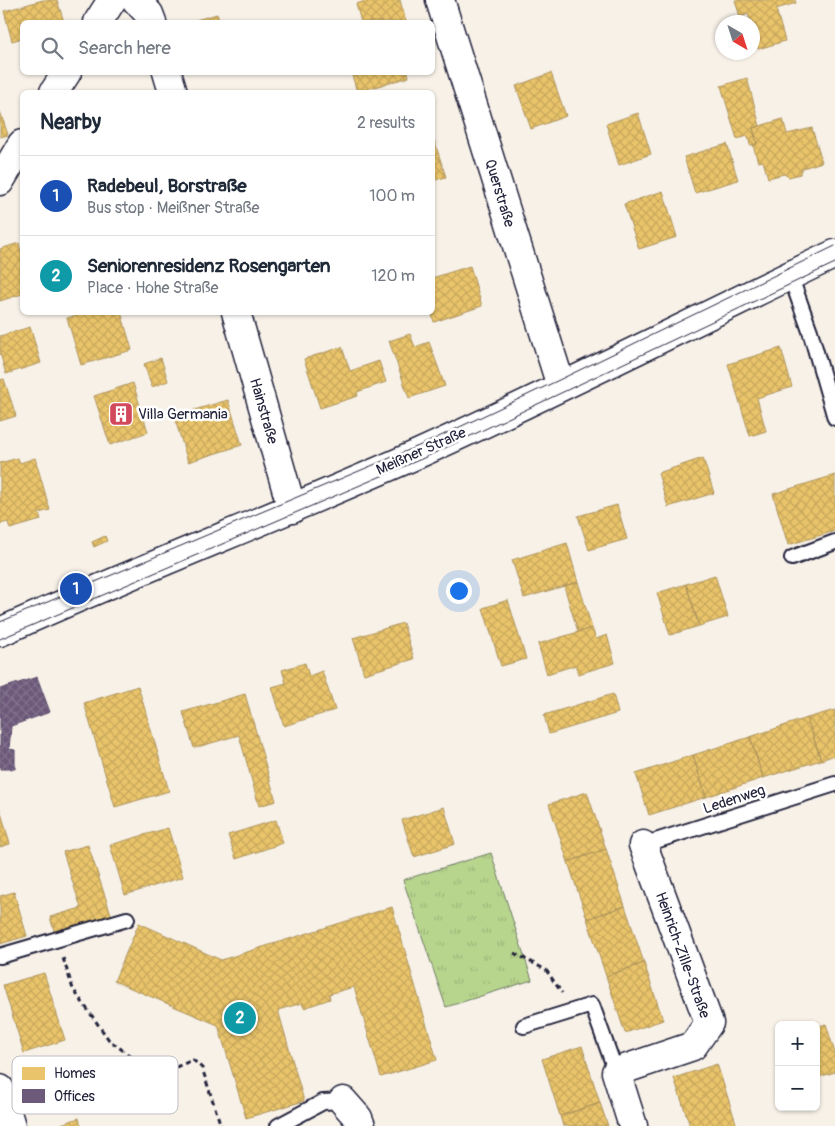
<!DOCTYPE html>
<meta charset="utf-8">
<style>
:root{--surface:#fff;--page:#f2f2f3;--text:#1f2937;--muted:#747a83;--line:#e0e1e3;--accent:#1a73e8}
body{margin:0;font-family:Pangolin,sans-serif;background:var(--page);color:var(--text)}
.controls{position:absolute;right:15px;bottom:15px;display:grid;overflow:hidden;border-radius:8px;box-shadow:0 1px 4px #0004}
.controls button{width:45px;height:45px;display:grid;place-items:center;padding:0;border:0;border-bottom:1px solid var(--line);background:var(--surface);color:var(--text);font:25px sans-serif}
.compass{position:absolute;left:715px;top:15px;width:45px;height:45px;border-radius:50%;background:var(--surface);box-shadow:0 1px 4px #0004;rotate:141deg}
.you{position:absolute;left:458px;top:590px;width:18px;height:18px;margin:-12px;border:4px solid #fff;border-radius:50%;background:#1a73e8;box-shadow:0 0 0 8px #1a73e833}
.badge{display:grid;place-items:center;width:32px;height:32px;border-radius:50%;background:var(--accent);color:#fff;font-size:16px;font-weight:700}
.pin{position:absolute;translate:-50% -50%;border:2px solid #fff;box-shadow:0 1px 5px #0006}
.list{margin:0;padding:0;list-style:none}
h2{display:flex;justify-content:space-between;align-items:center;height:65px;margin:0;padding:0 20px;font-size:21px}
h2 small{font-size:16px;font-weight:400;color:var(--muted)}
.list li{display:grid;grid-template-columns:32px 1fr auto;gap:15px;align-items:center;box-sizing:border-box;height:80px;padding:0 20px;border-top:1px solid var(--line)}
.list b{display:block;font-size:19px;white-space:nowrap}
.list p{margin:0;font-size:16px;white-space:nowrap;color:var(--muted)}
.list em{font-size:16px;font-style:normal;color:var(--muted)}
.icon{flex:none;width:28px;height:28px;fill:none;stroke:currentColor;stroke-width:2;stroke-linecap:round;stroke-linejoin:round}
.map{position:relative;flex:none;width:835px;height:1126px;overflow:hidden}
.search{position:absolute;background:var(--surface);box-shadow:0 1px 4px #0004;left:20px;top:20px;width:415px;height:55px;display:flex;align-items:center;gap:12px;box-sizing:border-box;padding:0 18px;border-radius:8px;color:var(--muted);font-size:19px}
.panel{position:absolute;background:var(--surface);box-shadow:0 1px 4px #0004;left:20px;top:90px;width:415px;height:225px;border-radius:8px}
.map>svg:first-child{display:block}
.park{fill:url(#park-tufts);stroke:#6d7c64}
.homes{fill:url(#homes-cross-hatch);stroke:#ad935c}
.offices{fill:url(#offices-cross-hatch);stroke:#564867}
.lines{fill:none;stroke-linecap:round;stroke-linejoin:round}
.lane-casing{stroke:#22223b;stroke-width:18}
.street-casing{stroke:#22223b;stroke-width:31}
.secondary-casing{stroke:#22223b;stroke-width:31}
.path{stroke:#22223b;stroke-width:3;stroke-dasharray:5 4;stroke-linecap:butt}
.lane{stroke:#fff;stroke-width:14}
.street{stroke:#fff;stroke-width:28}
.secondary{stroke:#fff;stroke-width:28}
.tram{stroke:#22223b;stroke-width:1}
.labels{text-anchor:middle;stroke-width:5;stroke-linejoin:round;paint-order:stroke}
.street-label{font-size:15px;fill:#22223b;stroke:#fff}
.poi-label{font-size:15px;fill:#22223b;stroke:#fff;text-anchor:start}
.key{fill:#fff;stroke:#bdbdc4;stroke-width:1}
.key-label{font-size:14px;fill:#22223b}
</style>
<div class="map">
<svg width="835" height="1126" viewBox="0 0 835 1126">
<defs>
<pattern id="park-tufts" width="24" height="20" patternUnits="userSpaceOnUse" patternTransform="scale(1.25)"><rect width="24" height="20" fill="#b8d58d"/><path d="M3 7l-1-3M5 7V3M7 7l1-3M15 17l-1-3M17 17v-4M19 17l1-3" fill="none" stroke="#9eb77b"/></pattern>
<pattern id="homes-cross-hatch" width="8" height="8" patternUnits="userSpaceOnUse" patternTransform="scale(1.25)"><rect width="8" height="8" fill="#e9c46a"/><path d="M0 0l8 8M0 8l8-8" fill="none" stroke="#c8a85d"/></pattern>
<pattern id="offices-cross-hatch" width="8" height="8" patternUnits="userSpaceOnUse" patternTransform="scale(1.25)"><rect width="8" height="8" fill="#6d597a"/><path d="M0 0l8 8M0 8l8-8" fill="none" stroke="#81728c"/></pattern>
</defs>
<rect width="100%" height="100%" fill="#f7f1e8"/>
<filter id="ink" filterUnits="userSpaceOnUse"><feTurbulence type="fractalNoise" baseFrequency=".02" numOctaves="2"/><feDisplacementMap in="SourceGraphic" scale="10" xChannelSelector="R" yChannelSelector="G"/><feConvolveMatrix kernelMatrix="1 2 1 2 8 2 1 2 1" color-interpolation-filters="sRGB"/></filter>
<g filter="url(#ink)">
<!-- park -->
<path class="park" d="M 491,853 L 532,980 L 446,1007 L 403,880 Z"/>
<!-- homes -->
<path class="homes" d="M 43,0 L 57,0 L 64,22 L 22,22 L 22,38 L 12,41 L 4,11 Z
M 369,0 L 400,0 L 406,22 L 361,22 L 356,4 Z
M 735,0 L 795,0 L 796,3 L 776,9 L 785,41 L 758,49 L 752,30 L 752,22 L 751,22 L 748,14 L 740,17 Z
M 217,14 L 220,22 L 189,22 Z
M 351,72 L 408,72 L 409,77 L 357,92 Z
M 551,73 L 566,116 L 531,129 L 516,86 Z
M 747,78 L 760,126 L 753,128 L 757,144 L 750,145 L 748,136 L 737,139 L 721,86 Z
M 0,111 L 8,135 L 0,137 Z
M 638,113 L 651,154 L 619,165 L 606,124 Z
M 783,119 L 787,134 L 812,128 L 822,162 L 803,168 L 800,174 L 789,177 L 784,174 L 768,178 L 763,161 L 758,162 L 753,145 L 757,144 L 753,128 Z
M 432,134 L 446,177 L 432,181 Z
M 727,144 L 738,180 L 695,193 L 684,157 Z
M 663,191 L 677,237 L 639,249 L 624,204 Z
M 19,243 L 22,256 L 22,294 L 0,301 L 0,249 Z
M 470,266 L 482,306 L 434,322 L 431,312 L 432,278 Z
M 87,312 L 121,312 L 132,350 L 81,365 L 67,318 Z
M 30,327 L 41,363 L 6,374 L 0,353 L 0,336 Z
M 410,334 L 415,347 L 429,342 L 445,386 L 409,398 L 389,341 Z
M 342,347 L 350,371 L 379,361 L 386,382 L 357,392 L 358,396 L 320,408 L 304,359 Z
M 781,348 L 792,387 L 757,398 L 766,431 L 750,436 L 728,364 Z
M 161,358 L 168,381 L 152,387 L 144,364 Z
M 4,379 L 16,416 L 0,421 L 0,380 Z
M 133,383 L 148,432 L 110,445 L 94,396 Z
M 228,400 L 242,445 L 188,462 L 174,416 Z
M 18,458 L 20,463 L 35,458 L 50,510 L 39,513 L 41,520 L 10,529 L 8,522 L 0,524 L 0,463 Z
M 703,458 L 714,493 L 668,507 L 658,473 Z
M 835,475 L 835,531 L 788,545 L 773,494 Z
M 617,505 L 627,539 L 589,550 L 578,516 Z
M 105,536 L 107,541 L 94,547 L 92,542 Z
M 567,543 L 578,582 L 524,598 L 512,560 Z
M 715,575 L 728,617 L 699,626 L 686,584 Z
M 578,582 L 592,628 L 578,632 L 564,586 Z
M 686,584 L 699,626 L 670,635 L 657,593 Z
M 508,600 L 526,659 L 501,666 L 483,608 Z
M 403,623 L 414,659 L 364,674 L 353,638 Z
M 592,628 L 596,639 L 607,635 L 615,663 L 578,674 L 576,665 L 547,674 L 538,644 Z
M 305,663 L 309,676 L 322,671 L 335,710 L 284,726 L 272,687 L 286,683 L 282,670 Z
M 138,686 L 169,791 L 115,807 L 84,703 Z
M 245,694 L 276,801 L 259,806 L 239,735 L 194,748 L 183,712 Z
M 613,694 L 618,713 L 549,734 L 544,715 Z
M 835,710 L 835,755 L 821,760 L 807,718 Z
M 807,718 L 821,760 L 763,778 L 750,737 Z
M 750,737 L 763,778 L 706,797 L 693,755 Z
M 693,755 L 706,797 L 649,815 L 636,774 Z
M 587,792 L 606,849 L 568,862 L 549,804 Z
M 444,807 L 455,844 L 414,857 L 402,820 Z
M 0,809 L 10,844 L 0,847 Z
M 276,820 L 283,843 L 236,859 L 228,835 Z
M 168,828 L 183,877 L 125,895 L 110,845 Z
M 88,845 L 112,917 L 55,934 L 50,917 L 81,908 L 63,852 Z
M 606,849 L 625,906 L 587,919 L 568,862 Z
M 14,892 L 27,936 L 0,944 L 0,896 Z
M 625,906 L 644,963 L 606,976 L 587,919 Z
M 392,907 L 437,1060 L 381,1077 L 354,987 L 329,994 L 330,999 L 304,1008 L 302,1003 L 278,1010 L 304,1101 L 246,1118 L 218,1025 L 114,981 L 139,923 L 221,960 Z
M 644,963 L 663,1020 L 625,1033 L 606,976 Z
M 44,973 L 65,1040 L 24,1053 L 3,985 Z
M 826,1024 L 835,1053 L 835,1072 L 816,1078 L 816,1027 Z
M 582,1046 L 600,1103 L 560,1116 L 542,1059 Z
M 717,1064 L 737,1126 L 690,1126 L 674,1078 Z
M 600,1103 L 608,1126 L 563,1126 L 560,1116 Z
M 79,1118 L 81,1126 L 55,1126 Z"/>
<!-- offices -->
<path class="offices" d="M 37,677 L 50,712 L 11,726 L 9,749 L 15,750 L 15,769 L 0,769 L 0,689 Z"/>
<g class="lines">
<defs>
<path id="lane" d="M 790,275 L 810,331 L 835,418
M 792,558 L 835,542
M 643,845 L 835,784
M 0,956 L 127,919
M 524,1026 L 592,1005 L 616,1072
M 278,1126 L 323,1102 L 343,1101"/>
<path id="street" d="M 136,0 L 149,14 L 152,22
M 440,0 L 561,386
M 98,22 L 112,0
M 167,72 L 173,92
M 54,92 L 67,72
M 0,181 L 22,144
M 236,312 L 292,509
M 0,1089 L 11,1126
M 343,1101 L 358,1118 L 361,1126
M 633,1126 L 616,1072 L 693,1046 L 709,1023 L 643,845"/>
<path id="secondary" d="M 0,632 C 139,569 281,515 420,453 C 559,390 696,320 835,254"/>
</defs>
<!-- lane casing -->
<use href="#lane" class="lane-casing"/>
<!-- street casing -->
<use href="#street" class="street-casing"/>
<!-- secondary casing -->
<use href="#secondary" class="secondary-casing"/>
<!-- path -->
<path class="path" d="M 514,953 L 546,970 L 562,993
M 63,958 L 73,989 L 109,1040 L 144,1066 L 171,1069 L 193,1060 L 202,1068 L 221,1126"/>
<!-- lane -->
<use href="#lane" class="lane"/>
<!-- street -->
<use href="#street" class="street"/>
<!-- secondary -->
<use href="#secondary" class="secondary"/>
<!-- tram -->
<path class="tram" d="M 0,622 L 428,442 L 559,380 L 835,246
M 0,639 L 426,457 L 835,263"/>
</g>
</g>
<!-- icons -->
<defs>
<symbol id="building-square" viewBox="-11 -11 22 22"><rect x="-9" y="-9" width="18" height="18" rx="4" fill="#d1495b" stroke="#fff"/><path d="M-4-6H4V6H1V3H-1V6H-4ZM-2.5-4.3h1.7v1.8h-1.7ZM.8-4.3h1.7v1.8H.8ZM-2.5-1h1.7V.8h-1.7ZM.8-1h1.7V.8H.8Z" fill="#fff"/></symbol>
</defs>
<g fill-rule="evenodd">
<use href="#building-square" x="107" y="400" width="28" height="28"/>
</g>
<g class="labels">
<!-- street labels -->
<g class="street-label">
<text transform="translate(500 193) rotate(73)" y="5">Querstraße</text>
<text transform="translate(264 411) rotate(74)" y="5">Hainstraße</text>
<text transform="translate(421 451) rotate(-24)" y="5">Meißner Straße</text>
<text transform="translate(734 799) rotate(-18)" y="5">Ledenweg</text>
<text transform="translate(683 955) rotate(70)" y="5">Heinrich-Zille-Straße</text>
</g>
<!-- poi labels -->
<g class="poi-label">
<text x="138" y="419">Villa Germania</text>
</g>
</g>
<!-- legend -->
<rect x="12" y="1056" width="166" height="58" rx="8" class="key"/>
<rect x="22" y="1067" width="23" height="13" fill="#e9c46a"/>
<rect x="22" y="1089" width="23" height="14" fill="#6d597a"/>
<g class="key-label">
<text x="54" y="1078">Homes</text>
<text x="54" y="1101">Offices</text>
</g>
</svg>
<div class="controls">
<button>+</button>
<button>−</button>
</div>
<svg class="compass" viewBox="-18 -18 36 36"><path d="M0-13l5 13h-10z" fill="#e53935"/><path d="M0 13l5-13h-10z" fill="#747a83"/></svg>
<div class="you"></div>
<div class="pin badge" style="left:76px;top:589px;background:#1a4fb4">1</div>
<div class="pin badge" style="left:240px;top:1018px;background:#0f9aa8">2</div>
<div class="search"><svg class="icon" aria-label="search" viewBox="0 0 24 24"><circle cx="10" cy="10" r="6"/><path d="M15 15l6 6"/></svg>Search here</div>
<section class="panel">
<h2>Nearby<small>2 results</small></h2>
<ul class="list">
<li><span class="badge" style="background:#1a4fb4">1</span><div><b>Radebeul, Borstraße</b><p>Bus stop · Meißner Straße</p></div><em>100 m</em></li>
<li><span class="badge" style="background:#0f9aa8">2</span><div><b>Seniorenresidenz Rosengarten</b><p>Place · Hohe Straße</p></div><em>120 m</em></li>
</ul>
</section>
</div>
